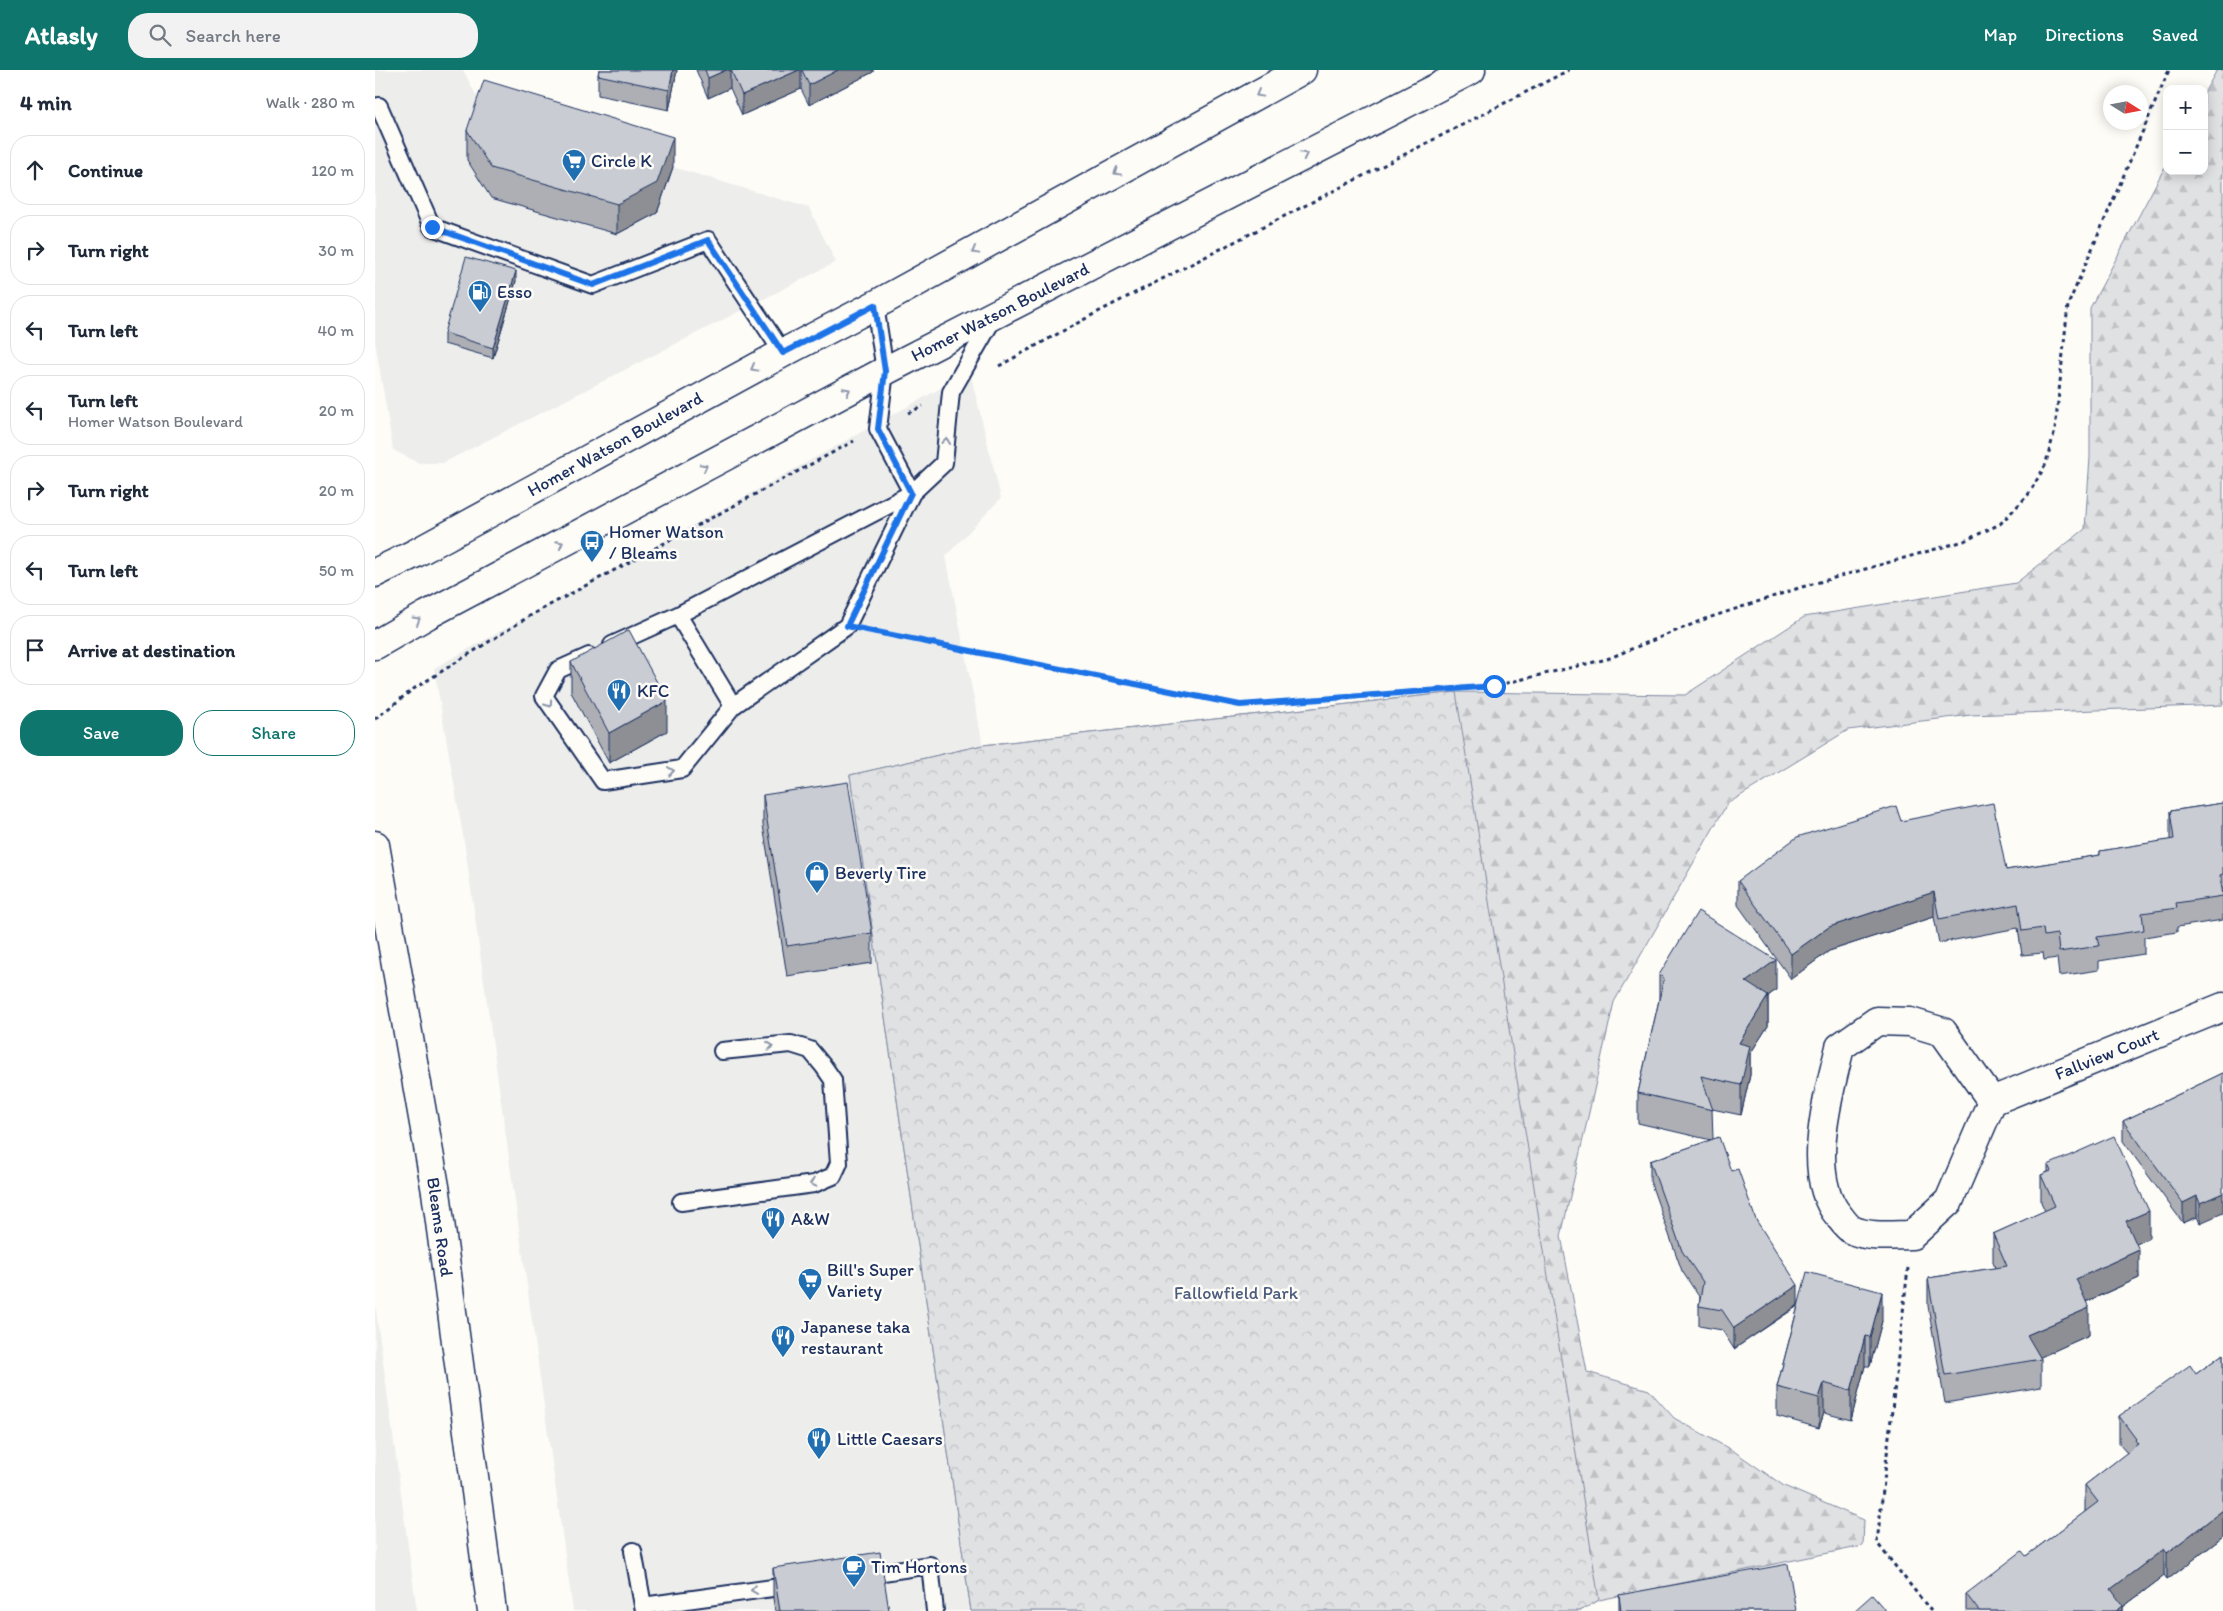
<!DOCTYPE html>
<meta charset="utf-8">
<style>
:root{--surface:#fff;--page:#f2f2f3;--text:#1f2937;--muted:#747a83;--line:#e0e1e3;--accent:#0f766e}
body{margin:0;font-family:Itim,sans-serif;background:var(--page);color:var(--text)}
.controls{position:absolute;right:15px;top:15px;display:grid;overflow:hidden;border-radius:10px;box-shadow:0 2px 12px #0003}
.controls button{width:45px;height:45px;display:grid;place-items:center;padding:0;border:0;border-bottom:1px solid var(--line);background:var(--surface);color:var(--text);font:25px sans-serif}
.compass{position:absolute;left:1728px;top:15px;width:45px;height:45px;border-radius:50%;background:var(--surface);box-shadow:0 2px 12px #0003;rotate:101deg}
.stop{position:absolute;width:15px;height:15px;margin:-11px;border:4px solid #1a73e8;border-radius:50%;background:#fff}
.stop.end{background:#1a73e8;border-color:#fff;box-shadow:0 1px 5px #0008}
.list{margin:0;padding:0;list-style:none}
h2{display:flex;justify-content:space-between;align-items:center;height:65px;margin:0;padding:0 20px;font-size:21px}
h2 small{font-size:16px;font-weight:400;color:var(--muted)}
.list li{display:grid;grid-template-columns:32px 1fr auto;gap:15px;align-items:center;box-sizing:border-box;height:70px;margin:0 10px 10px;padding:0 10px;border:1px solid var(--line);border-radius:20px}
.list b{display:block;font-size:19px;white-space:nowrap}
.list p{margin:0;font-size:16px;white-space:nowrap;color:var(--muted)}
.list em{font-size:16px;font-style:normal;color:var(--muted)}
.actions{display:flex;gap:10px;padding:15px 20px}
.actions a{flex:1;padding:11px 0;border:1px solid var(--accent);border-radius:20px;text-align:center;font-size:18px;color:var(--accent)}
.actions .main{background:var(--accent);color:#fff}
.icon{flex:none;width:28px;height:28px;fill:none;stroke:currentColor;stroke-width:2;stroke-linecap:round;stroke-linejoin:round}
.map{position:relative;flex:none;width:1848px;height:1541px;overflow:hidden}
header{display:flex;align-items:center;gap:30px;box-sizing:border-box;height:70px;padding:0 25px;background:var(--accent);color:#fff}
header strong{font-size:24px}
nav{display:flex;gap:28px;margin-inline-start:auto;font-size:18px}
.search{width:350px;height:45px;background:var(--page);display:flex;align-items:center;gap:12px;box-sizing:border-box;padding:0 18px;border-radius:20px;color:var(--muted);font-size:19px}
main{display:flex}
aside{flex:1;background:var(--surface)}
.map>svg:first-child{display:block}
.built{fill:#edeeec}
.forest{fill:url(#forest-firs);stroke:#7e88a0}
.park{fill:url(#park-crowns);stroke:#7e88a0}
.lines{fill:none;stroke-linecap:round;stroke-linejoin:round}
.service-casing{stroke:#1b2f5e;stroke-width:20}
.minor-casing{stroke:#1b2f5e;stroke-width:31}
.secondary-casing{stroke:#1b2f5e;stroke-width:31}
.path{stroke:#1b2f5e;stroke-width:3;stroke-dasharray:4 4;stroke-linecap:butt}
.service{stroke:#fdfcf7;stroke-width:16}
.minor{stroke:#fdfcf7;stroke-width:28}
.secondary{stroke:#fdfcf7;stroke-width:28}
.wall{fill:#adafb5;stroke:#1b2f5e}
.shaded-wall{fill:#8d8f94;stroke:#1b2f5e}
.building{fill:#c9ccd3;stroke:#1b2f5e}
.oneway{stroke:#8c96aa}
.route{stroke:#1a73e8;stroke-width:6}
.labels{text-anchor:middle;stroke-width:5;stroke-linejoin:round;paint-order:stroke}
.poi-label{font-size:18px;fill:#1b2f5e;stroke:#fdfcf7;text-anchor:start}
.street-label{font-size:18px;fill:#1b2f5e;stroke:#fdfcf7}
.park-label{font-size:18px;fill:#4c5c7f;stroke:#fdfcf7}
</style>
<header>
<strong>Atlasly</strong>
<div class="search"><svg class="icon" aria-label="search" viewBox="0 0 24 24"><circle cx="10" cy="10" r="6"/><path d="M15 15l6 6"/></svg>Search here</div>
<nav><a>Map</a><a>Directions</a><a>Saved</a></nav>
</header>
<main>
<aside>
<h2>4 min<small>Walk · 280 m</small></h2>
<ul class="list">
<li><svg class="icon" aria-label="ahead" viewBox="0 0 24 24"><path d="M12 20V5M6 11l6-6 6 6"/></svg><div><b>Continue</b></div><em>120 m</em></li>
<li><svg class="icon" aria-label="right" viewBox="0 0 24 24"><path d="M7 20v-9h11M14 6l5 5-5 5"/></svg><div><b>Turn right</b></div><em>30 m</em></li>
<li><svg class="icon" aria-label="left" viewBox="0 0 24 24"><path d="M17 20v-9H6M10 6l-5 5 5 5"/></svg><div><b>Turn left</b></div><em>40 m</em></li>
<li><svg class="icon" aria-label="left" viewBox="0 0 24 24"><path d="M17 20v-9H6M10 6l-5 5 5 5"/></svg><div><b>Turn left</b><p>Homer Watson Boulevard</p></div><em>20 m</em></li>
<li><svg class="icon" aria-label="right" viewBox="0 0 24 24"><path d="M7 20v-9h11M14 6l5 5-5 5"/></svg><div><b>Turn right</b></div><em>20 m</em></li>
<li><svg class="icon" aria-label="left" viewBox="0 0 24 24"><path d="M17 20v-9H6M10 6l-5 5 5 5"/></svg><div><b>Turn left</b></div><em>50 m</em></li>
<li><svg class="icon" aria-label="arrive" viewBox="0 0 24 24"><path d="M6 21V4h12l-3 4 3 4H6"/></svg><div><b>Arrive at destination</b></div></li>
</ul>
<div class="actions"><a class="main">Save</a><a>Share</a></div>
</aside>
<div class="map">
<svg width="1848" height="1541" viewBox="0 0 1848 1541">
<defs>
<pattern id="forest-firs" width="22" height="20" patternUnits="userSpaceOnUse" patternTransform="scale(1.25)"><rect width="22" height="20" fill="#e0e1e3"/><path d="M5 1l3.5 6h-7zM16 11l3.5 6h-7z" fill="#c0c1c5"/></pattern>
<pattern id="park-crowns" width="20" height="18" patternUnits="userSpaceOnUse" patternTransform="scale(1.25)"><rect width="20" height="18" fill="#e0e1e3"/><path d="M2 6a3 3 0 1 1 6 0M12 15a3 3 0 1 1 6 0" fill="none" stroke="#c0c1c5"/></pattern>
</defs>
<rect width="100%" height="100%" fill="#fdfcf7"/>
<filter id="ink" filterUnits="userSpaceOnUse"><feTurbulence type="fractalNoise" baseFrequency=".02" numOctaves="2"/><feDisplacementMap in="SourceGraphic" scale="10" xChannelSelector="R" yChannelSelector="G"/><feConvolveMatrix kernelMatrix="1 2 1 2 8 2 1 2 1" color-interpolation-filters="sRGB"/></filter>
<g filter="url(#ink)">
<!-- built -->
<path class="built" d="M 0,0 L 88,0 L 109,40 L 434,138 L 461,192 L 68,393 L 44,393 L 18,380 L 0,271 Z
M 595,302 L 626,428 L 571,486 L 608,675 L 475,706 L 596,1541 L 198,1541 L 90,777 L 59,598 Z
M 0,1233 L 42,1541 L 0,1541 Z"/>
<!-- forest -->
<path class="forest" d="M 1842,0 L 1848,0 L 1848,635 L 1596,645 L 1473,660 L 1352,734 L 1239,932 L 1186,1166 L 1212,1302 L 1274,1320 L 1299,1348 L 1360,1382 L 1409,1416 L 1489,1450 L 1488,1476 L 1224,1530 L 1205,1541 L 596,1541 L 475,705 L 608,675 L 1081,622 L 1310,625 L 1429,547 L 1641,513 L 1710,459 L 1715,387 L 1715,238 L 1792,93 L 1792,101 L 1829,101 L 1829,23 Z"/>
<!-- park -->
<path class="park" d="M 1081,622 L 1224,1530 L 1205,1541 L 596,1541 L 475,705 L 608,675 Z"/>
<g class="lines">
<defs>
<path id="service" d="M 0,37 L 4,36 L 57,157 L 218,215 L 333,170 L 408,283
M 500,235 L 510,301 L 503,359 L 537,423 L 303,545 L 358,636 L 472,556 L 537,423 L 569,393 L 576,322 L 619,247
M 237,575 L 303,545
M 214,586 L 183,600 L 169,626 L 228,711 L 307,699 L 358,636
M 306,1132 L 439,1114 L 458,1106 L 464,1093 L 458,1010 L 449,997 L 435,980 L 416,974 L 347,981
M 258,1481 L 269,1541
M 488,1505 L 555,1495 L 560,1541
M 268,1536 L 419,1515"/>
<path id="minor" d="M 1617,1031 L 1568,962 L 1535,952 L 1502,951 L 1465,977 C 1454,1024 1429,1105 1464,1146 C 1467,1150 1472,1157 1477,1160 C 1494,1168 1518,1165 1537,1165 L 1574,1131 L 1617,1031 L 1848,937"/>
<path id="secondary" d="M 0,503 L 39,484 L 408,283 L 500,235 L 927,0
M 0,575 L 52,545 L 510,301 L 1096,0
M 0,775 L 61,1122 L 117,1541"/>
</defs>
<!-- service casing -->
<use href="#service" class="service-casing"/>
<!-- minor casing -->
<use href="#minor" class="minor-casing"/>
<!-- secondary casing -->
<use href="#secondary" class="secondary-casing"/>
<!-- path -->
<path class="path" d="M 624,296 L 719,244 L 1194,0
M 533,343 L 548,336
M 499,562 L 865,635 L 1119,616 L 1232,589 L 1330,549 L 1427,517 L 1589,471 L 1625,454 L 1653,425 L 1670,396 L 1680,360 L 1693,235 L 1794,0
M 0,649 L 37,620 L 158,544 L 479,371
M 1533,1198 L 1502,1473 L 1556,1541"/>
<!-- service -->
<use href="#service" class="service"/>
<!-- minor -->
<use href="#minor" class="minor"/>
<!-- secondary -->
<use href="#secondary" class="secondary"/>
</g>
<!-- wall -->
<path class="wall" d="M 224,0 L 302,0 L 294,40 L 223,25 L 223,5 Z
M 321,0 L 498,0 L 498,2 L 434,35 L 426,19 L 367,45 L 355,18 L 333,28 Z
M 92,60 L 298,97 L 282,143 L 242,164 L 116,128 L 92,90 Z
M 141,211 L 118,288 L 69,274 L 69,263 Z
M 196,592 L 292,661 L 234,693 L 196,622 Z
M 388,725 L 497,863 L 497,893 L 412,906 L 388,755 Z
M 1848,733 L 1848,850 L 1802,857 L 1802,862 L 1769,867 L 1769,884 L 1724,891 L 1724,900 L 1684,906 L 1682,888 L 1669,890 L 1668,883 L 1647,885 L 1643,858 L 1564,873 L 1559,847 L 1454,881 L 1416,909 L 1363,835 L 1363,811 L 1526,751 L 1631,800 L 1725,785 L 1725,781 L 1795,770 L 1795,741 Z
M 1284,905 L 1401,920 L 1393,926 L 1393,956 L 1375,984 L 1375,1005 L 1366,1045 L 1337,1039 L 1338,1069 L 1356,1101 L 1423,1233 L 1507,1251 L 1495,1296 L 1490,1296 L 1476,1350 L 1449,1343 L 1444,1358 L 1402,1346 L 1402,1317 L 1423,1236 L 1359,1279 L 1347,1260 L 1324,1256 L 1324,1236 L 1325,1228 L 1307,1201 L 1275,1111 L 1275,1091 L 1336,1070 L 1263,1053 L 1263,1023 L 1284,930 Z
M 1848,1003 L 1825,1153 L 1822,1147 L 1808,1153 L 1748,1071 L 1748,1051 Z
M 1673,1095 L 1774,1168 L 1761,1174 L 1764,1208 L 1711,1232 L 1714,1265 L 1665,1287 L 1666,1289 L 1666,1317 L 1570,1333 L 1553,1236 L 1553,1208 L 1620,1198 L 1618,1192 L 1618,1164 L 1670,1141 L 1666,1132 L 1666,1105 L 1673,1102 Z
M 1848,1284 L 1848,1467 L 1792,1510 L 1789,1506 L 1748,1537 L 1748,1541 L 1591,1541 L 1591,1524 L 1651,1486 L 1710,1442 L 1710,1415 L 1752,1383 L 1744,1374 L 1744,1346 L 1821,1304 Z
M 398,1498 L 514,1541 L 400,1541 L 398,1528 Z
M 1244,1525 L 1421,1541 L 1244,1541 Z"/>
<!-- shaded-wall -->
<path class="shaded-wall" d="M 298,0 L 302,0 L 294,40 L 294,20 Z
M 351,0 L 355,0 L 355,18 L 333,28 L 333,8 Z
M 424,0 L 426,0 L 426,19 L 367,45 L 367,25 Z
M 463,0 L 498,0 L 498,2 L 434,35 L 434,15 Z
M 298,67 L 298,97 L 282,143 L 242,164 L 242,134 Z
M 141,201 L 141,211 L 118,288 L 118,278 Z
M 292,631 L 292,661 L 234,693 L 234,663 Z
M 1559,822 L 1559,847 L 1454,881 L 1416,909 L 1416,884 L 1454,857 Z
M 1401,890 L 1401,920 L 1371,942 L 1371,912 Z
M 1393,926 L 1393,956 L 1375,984 L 1375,1005 L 1366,1045 L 1366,1015 L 1364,973 Z
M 1848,1123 L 1848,1143 L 1825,1153 L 1825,1133 Z
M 1822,1126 L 1822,1147 L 1808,1153 L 1808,1133 Z
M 1774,1141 L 1774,1168 L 1751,1179 L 1751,1151 Z
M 1764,1180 L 1764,1208 L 1701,1236 L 1701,1209 Z
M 1423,1215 L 1423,1235 L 1359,1279 L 1359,1258 Z
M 1507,1222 L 1507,1251 L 1495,1296 L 1495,1267 Z
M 1714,1238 L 1714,1265 L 1657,1291 L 1652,1265 Z
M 1490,1266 L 1490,1296 L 1476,1350 L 1476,1321 Z
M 1449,1313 L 1449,1343 L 1444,1358 L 1444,1328 Z
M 1848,1440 L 1848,1467 L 1792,1510 L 1792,1483 Z
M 1789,1479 L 1789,1506 L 1748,1537 L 1748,1541 L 1736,1541 L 1736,1519 Z"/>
<!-- building -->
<path class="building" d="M 224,0 L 298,0 L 294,20 L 223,5 Z
M 330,0 L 351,0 L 333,8 Z
M 356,0 L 424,0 L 367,25 Z
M 427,0 L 463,0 L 434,15 Z
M 109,10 L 298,67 L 282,113 L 242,134 L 116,98 L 92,60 Z
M 91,187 L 141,201 L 118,278 L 69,263 Z
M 254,560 L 292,631 L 234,663 L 196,592 Z
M 473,712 L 497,863 L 412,876 L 388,725 Z
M 1618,733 L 1631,800 L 1725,785 L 1725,781 L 1799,769 L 1795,741 L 1848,733 L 1848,804 L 1845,805 L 1848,826 L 1801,833 L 1802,838 L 1767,843 L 1769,860 L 1722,867 L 1724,876 L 1684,882 L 1682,864 L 1669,866 L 1668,858 L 1647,861 L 1643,834 L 1564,849 L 1559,822 L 1454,857 L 1416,884 L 1363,811 L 1422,767 L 1521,736 L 1526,751 Z
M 1323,841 L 1401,890 L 1371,912 L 1393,926 L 1364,973 L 1375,976 L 1366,1015 L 1326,1006 L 1338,1040 L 1263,1023 L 1289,908 L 1284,905 Z
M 1848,1003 L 1848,1123 L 1825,1133 L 1822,1126 L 1808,1133 L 1748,1051 Z
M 1739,1066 L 1774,1141 L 1751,1151 L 1764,1180 L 1701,1209 L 1714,1238 L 1652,1265 L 1666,1289 L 1570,1305 L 1553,1208 L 1632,1196 L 1618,1164 L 1680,1136 L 1666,1105 L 1676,1101 L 1673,1095 Z
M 1344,1067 L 1356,1101 L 1363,1099 L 1381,1150 L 1423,1215 L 1359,1258 L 1347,1240 L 1324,1236 L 1328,1212 L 1307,1181 L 1275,1091 Z
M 1432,1202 L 1507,1222 L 1495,1267 L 1490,1266 L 1476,1321 L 1449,1313 L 1444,1328 L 1402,1317 Z
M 1848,1284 L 1848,1440 L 1792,1483 L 1789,1479 L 1736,1519 L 1748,1536 L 1741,1541 L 1604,1541 L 1591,1524 L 1647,1481 L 1651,1486 L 1723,1432 L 1710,1415 L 1763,1374 L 1760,1370 L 1761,1369 L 1744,1346 L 1815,1295 L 1821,1304 Z
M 505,1482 L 514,1541 L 405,1541 L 398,1498 Z
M 1413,1494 L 1421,1541 L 1246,1541 L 1244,1525 Z
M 1497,1525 L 1511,1541 L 1479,1541 Z"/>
<!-- one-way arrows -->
<defs><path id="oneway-chevron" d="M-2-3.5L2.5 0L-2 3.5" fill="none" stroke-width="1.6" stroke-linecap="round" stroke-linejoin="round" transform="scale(1.25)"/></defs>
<g class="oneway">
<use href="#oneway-chevron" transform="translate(884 24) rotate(151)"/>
<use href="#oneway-chevron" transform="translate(929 85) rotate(-27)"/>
<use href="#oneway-chevron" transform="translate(742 102) rotate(151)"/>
<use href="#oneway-chevron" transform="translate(600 181) rotate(151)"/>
<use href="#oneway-chevron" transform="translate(379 298) rotate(151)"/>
<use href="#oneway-chevron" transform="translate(472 321) rotate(-28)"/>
<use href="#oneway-chevron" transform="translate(571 371) rotate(-84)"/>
<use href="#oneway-chevron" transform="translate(329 397) rotate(-28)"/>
<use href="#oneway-chevron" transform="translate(185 474) rotate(-28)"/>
<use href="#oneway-chevron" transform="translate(42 550) rotate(-31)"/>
<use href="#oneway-chevron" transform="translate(174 634) rotate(55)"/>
<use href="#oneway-chevron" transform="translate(296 701) rotate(-8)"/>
<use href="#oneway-chevron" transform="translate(395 976) rotate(-6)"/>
<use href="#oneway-chevron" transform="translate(438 1113) rotate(166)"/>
<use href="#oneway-chevron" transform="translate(379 1520) rotate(172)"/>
</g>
</g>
<g class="lines" filter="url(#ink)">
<!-- route -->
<path class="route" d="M 57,157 L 218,215 L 333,170 L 408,283 L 500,235 L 510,301 L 503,359 L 536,423 L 472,556 L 865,635 L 1119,616"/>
</g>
<!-- icons -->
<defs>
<symbol id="supermarket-pin" viewBox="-11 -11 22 30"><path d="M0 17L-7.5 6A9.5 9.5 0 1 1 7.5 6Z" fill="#1f6fb2" stroke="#fdfcf7"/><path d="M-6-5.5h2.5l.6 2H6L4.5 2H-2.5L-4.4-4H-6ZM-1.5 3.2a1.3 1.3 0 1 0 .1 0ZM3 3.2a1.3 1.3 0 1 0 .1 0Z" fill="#fff"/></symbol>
<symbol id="fuel-pin" viewBox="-11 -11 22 30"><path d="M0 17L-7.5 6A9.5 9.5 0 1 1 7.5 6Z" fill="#1f6fb2" stroke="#fdfcf7"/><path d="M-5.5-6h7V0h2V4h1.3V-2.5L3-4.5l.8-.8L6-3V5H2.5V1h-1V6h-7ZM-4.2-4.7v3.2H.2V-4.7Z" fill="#fff"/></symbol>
<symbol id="bus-pin" viewBox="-11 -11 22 30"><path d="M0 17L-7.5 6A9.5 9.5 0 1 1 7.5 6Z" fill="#1f6fb2" stroke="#fdfcf7"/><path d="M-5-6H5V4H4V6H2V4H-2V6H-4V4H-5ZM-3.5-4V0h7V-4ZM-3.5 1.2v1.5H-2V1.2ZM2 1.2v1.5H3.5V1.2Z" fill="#fff"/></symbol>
<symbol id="restaurant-pin" viewBox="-11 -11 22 30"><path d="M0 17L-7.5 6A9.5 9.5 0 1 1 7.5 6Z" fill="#1f6fb2" stroke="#fdfcf7"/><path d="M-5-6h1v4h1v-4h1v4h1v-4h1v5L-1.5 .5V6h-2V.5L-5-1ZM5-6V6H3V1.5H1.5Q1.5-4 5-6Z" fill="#fff"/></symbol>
<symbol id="shop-pin" viewBox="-11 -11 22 30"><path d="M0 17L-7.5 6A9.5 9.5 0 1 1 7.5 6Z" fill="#1f6fb2" stroke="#fdfcf7"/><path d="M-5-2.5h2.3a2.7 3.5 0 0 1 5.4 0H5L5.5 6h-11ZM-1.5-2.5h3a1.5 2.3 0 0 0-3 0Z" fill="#fff"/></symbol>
<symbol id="cafe-pin" viewBox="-11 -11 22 30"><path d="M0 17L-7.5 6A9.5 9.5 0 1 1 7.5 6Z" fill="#1f6fb2" stroke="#fdfcf7"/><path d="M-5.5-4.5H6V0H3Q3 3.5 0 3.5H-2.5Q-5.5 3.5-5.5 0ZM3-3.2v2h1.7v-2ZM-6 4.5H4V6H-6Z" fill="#fff"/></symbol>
</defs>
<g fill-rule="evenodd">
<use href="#supermarket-pin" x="185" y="77" width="28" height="38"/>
<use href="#fuel-pin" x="91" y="208" width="28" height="38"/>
<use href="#bus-pin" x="203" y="458" width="28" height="38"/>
<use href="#restaurant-pin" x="230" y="607" width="28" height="38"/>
<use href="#shop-pin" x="428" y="789" width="28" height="38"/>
<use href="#restaurant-pin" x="384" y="1135" width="28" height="38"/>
<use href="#supermarket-pin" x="421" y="1196" width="28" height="38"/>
<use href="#restaurant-pin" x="394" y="1253" width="28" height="38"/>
<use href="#restaurant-pin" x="430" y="1355" width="28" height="38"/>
<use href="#cafe-pin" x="465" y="1483" width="28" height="38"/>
</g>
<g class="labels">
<!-- poi labels -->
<g class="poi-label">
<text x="216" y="97">Circle K</text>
<text x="122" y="228">Esso</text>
<text x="234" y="468">Homer Watson<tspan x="234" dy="21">/ Bleams</tspan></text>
<text x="262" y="627">KFC</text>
<text x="460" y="809">Beverly Tire</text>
<text x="416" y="1155">A&amp;W</text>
<text x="452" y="1206">Bill's Super<tspan x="452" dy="21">Variety</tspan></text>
<text x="426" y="1263">Japanese taka<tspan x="426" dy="21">restaurant</tspan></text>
<text x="462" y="1375">Little Caesars</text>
<text x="496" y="1503">Tim Hortons</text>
</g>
<!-- street labels -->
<g class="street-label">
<text transform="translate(625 242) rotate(-27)" y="6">Homer Watson Boulevard</text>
<text transform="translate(240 374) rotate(-29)" y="6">Homer Watson Boulevard</text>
<text transform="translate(1732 984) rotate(-22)" y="6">Fallview Court</text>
<text transform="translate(65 1157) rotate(82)" y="6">Bleams Road</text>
</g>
<!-- park labels -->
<g class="park-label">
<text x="861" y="1229">Fallowfield Park</text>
</g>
</g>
</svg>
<div class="controls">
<button>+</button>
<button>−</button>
</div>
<svg class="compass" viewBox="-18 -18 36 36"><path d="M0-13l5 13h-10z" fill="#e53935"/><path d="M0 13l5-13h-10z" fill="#747a83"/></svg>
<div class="stop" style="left:1119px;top:616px"></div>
<div class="stop end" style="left:57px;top:157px"></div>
</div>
</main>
